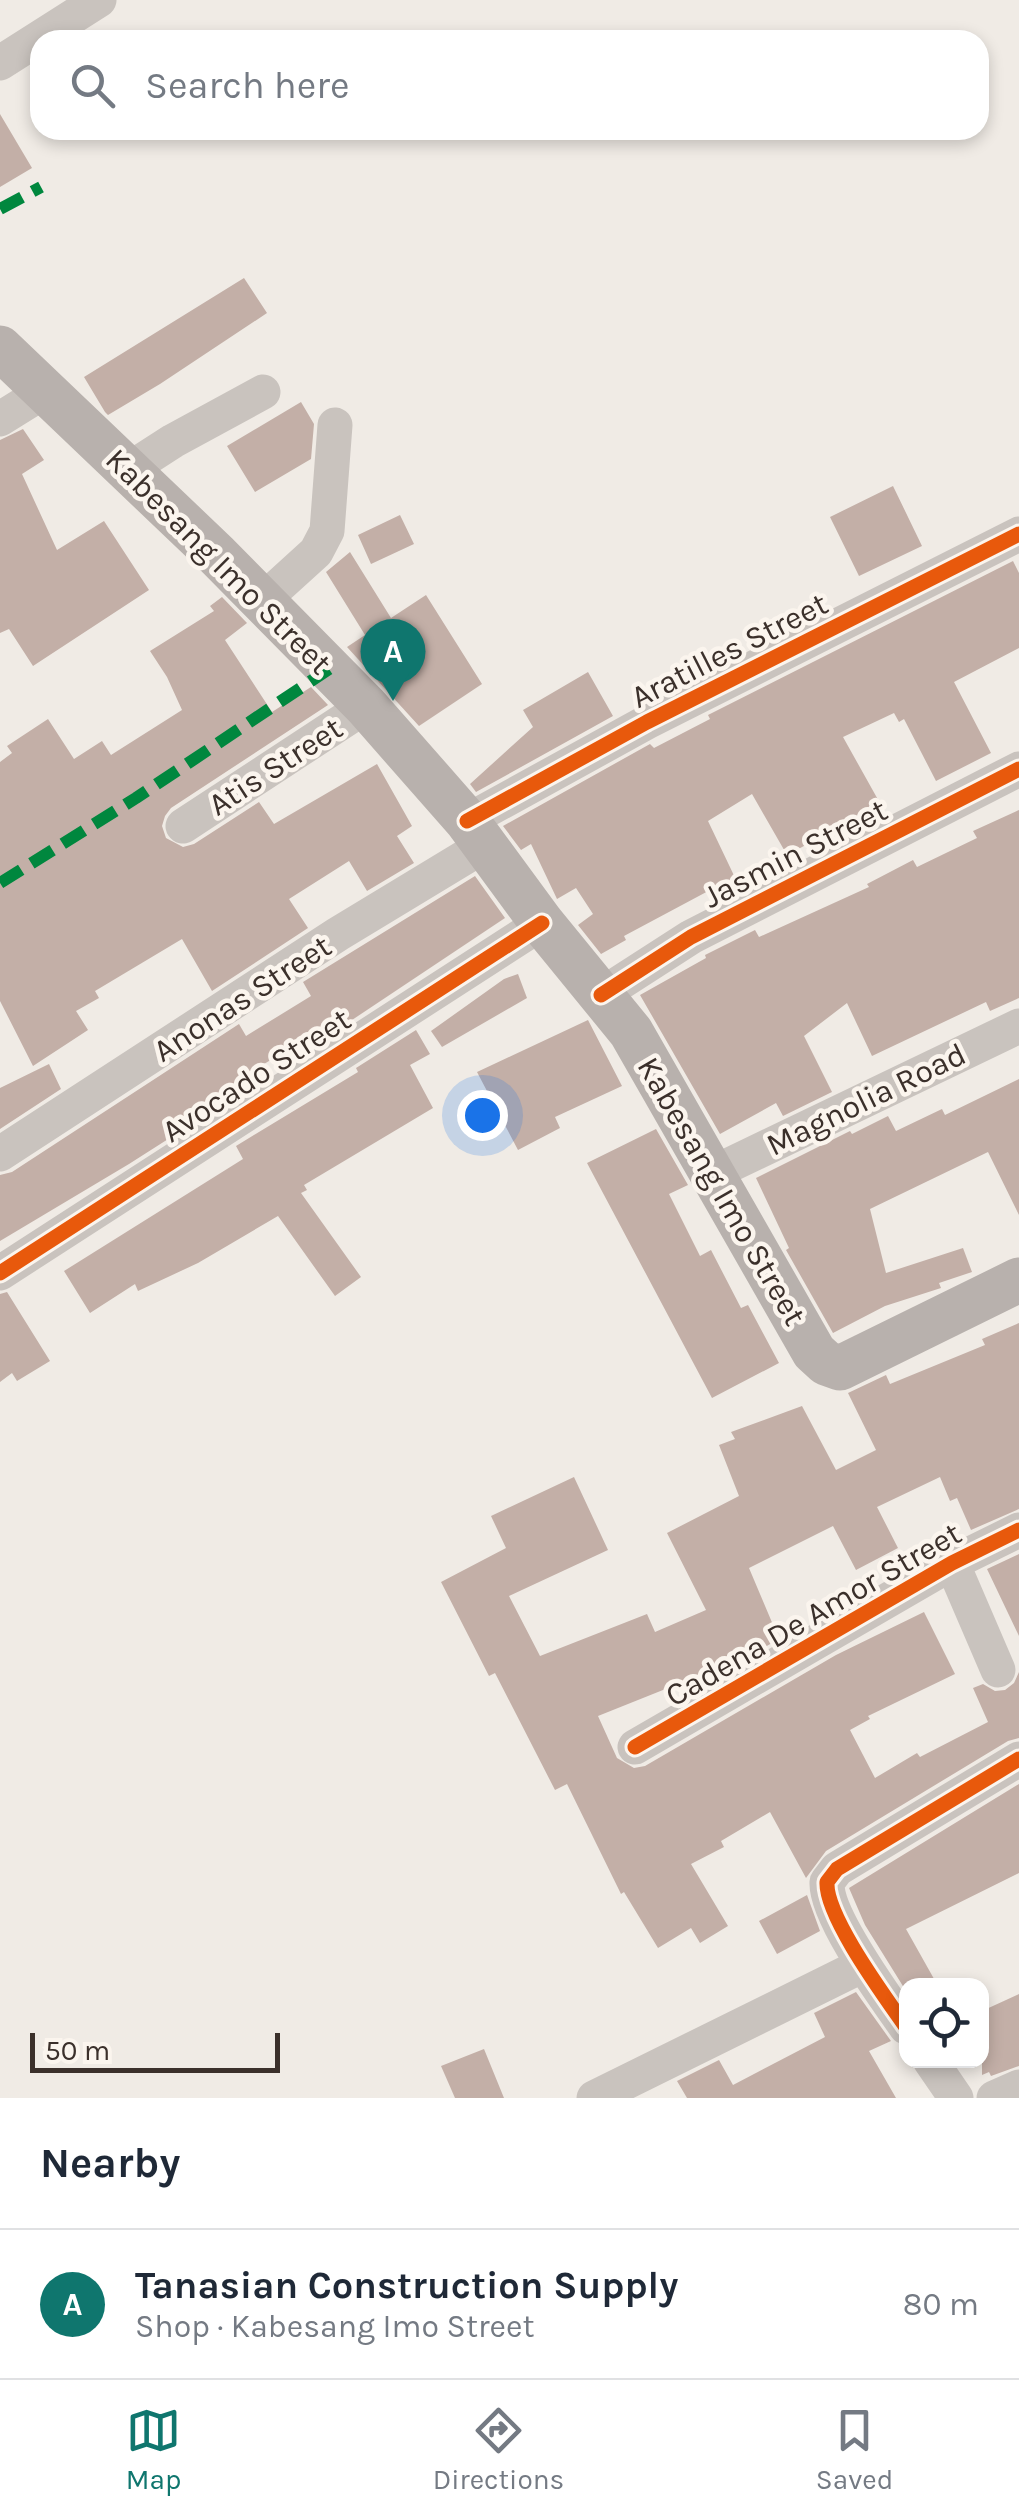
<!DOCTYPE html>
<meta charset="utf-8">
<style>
:root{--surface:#fff;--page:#f6f6f7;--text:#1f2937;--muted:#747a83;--line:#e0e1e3;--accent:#0f766e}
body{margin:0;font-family:Karla,sans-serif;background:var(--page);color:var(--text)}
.controls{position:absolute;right:30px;bottom:30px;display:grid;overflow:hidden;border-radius:20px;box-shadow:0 5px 15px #0003}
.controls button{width:90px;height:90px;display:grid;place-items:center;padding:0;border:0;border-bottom:2px solid var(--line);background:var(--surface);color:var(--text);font:50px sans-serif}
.scale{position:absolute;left:30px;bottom:25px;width:250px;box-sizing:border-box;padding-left:10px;border:5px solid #3b302b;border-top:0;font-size:28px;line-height:35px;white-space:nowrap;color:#3b302b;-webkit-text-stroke:8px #fbf5ee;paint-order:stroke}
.you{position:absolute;left:482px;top:1115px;width:35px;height:35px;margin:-25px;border:8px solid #fff;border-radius:50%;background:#1a73e8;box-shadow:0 0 0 15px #1a73e833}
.badge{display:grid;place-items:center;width:65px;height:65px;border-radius:50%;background:var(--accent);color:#fff;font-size:32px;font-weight:700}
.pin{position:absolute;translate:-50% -82px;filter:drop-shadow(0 2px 5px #0008)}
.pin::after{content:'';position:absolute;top:52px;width:35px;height:30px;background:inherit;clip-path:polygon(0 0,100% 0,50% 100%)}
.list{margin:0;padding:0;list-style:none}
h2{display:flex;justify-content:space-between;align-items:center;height:130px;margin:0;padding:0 40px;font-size:42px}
h2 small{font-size:32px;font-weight:400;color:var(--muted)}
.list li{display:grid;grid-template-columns:65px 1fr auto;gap:30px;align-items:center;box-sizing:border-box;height:150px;padding:0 40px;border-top:2px solid var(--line)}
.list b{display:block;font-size:38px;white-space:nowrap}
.list p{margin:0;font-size:32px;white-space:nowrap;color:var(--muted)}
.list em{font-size:32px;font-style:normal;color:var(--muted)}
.icon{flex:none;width:55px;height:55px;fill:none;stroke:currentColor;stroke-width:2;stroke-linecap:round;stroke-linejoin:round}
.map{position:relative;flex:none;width:1019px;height:2098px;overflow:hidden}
.search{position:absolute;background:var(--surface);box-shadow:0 5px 15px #0003;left:30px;right:30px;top:30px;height:110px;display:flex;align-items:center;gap:25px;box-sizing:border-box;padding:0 35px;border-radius:30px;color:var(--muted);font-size:38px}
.sheet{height:280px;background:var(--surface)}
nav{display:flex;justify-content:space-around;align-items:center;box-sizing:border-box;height:140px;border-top:2px solid var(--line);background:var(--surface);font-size:28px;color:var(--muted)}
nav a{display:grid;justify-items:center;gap:5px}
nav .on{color:var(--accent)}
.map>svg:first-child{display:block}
.building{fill:#c3afa7}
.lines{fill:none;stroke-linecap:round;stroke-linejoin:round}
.minor{stroke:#c9c3be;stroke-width:35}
.major{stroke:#b8b1ad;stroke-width:45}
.quiet{stroke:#00873e;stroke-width:12;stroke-dasharray:25 12;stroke-linecap:butt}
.cycleway-casing{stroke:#fbf5ee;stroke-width:21}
.cycleway{stroke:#e8590c;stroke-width:15}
.labels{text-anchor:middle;stroke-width:9;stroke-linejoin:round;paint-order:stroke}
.street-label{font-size:32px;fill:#3b302b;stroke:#fbf5ee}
</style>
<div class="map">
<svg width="1019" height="2098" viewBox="0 0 1019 2098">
<rect width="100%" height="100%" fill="#f0ebe5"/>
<!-- building -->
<path class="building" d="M 0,114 L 32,168 L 0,187 Z
M 244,278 L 267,313 L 160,384 L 108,415 L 105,412 L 84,377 Z
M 301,402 L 314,424 L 311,459 L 255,492 L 227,446 Z
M 23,429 L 44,460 L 22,474 L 57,550 L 104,521 L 149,590 L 33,666 L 9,629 L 0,633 L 0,440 Z
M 893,486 L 922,546 L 859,576 L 830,517 Z
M 400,515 L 414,544 L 371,564 L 358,535 Z
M 350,552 L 391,618 L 426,595 L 482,684 L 419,726 L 347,647 L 365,635 L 326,572 Z
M 1013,561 L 1019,573 L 1019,648 L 954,682 L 991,753 L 936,781 L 904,719 L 899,722 L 894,713 L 843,737 L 881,805 L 787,855 L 752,794 L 708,821 L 739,886 L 716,898 L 712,889 L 624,936 L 626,940 L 601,954 L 578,925 L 593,914 L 576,888 L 557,899 L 531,844 L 521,850 L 503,826 L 650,744 L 654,748 L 710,719 L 708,715 Z
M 222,597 L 247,623 L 225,640 L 272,712 L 311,687 L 328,705 L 171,808 L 165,816 L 162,826 L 166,838 L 183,847 L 194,844 L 259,802 L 274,824 L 377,764 L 412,826 L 397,836 L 414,863 L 367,891 L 349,861 L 289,899 L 308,928 L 212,991 L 182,939 L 95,991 L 99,998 L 76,1011 L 88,1030 L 33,1066 L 0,1001 L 0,762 L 12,753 L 7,746 L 48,719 L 74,759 L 102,741 L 111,755 L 182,710 L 167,677 L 150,651 L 214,611 L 210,606 Z
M 588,672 L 613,716 L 476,792 L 470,784 L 533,727 L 523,710 Z
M 1019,810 L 1019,998 L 990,1011 L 986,1002 L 872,1056 L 847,1003 L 804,1036 L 832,1092 L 783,1116 L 776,1103 L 720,1134 L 640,995 L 706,958 L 705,955 L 755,930 L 759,937 L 869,887 L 867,884 L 913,860 L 917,867 L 977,838 L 973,831 Z
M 475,876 L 505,918 L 334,1032 L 329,1025 L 264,1064 L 270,1074 L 129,1164 L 0,1241 L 0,1175 L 12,1172 L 239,1024 L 246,1036 L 311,996 L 303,982 Z
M 518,974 L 527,998 L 442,1047 L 431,1031 L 504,979 Z
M 588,1020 L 622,1086 L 555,1117 L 560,1128 L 518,1150 L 477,1072 Z
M 416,1030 L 430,1054 L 410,1065 L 433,1108 L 304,1185 L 307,1190 L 301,1193 L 361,1277 L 335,1296 L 278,1216 L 198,1263 L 138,1291 L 135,1284 L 90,1313 L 64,1271 L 243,1159 L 236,1146 L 358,1072 L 356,1068 Z
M 49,1064 L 61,1089 L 0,1129 L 0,1088 Z
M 1019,1079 L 1019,1215 L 988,1152 L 870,1209 L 886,1273 L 963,1248 L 972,1272 L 939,1283 L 941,1288 L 885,1306 L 833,1333 L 786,1250 L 789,1248 L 756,1178 L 850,1131 L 852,1134 L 888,1116 L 896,1131 L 942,1109 L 945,1115 Z
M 656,1129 L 688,1185 L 669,1194 L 700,1256 L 711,1250 L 741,1308 L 748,1305 L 779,1363 L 712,1398 L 587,1163 Z
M 7,1292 L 50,1361 L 17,1381 L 12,1373 L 0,1382 L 0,1294 Z
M 1019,1323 L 1019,1509 L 971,1530 L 957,1498 L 950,1501 L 940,1477 L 877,1507 L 898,1548 L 856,1570 L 833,1526 L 749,1568 L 779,1639 L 753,1654 L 598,1716 L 617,1758 L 634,1768 L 645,1766 L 836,1655 L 924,1612 L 955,1674 L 868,1716 L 870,1719 L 850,1730 L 875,1778 L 917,1753 L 920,1757 L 988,1722 L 973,1688 L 983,1684 L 995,1691 L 1005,1690 L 1014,1683 L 1019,1672 L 1019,1738 L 1008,1741 L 826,1851 L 806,1878 L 770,1812 L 721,1841 L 724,1847 L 691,1864 L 728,1926 L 700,1943 L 691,1928 L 658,1948 L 624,1892 L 621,1894 L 567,1784 L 555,1790 L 495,1673 L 489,1676 L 441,1582 L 506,1548 L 491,1516 L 574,1477 L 608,1550 L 509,1596 L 540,1656 L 647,1614 L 655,1632 L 706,1610 L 667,1533 L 739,1496 L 719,1445 L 735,1439 L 731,1432 L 802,1406 L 836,1470 L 876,1450 L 848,1393 L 886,1375 L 890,1384 L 985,1345 L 982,1339 Z
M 1019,1554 L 1019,1636 L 987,1569 Z
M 1019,1784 L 1019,1873 L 906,1929 L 938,1986 L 906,1986 L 906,1991 L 865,1925 L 849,1888 Z
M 807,1895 L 820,1931 L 777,1954 L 759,1921 Z
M 856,1992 L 891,2041 L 869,2051 L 896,2098 L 687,2098 L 677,2081 L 719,2060 L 733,2085 L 825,2037 L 814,2013 Z
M 1019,1994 L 1019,2066 L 991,2076 L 989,2072 L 982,2075 L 982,2011 Z
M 484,2049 L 504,2098 L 455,2098 L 441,2066 Z"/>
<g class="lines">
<!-- minor -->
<path class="minor" d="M 0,63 L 99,0
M 0,419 L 45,391
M 128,470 L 173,441 L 263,392
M 262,601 L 316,552 L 327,531 L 335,425
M 467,821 L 647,722 L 1019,534
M 183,826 L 366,706
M 601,995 L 691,937 L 1019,769
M 0,1154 L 338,934 L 485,845
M 713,1173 L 1019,1026
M 0,1273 L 542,923
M 952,1563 L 998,1670
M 635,1747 L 952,1563 L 1019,1530
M 906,2027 C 886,1998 825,1916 827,1882 L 837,1869 L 1019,1759
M 930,2060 L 956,2098
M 594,2098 L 863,1965
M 994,2098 L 1019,2087"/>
<!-- major -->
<path class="major" d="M 0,348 L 217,555 L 366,706 L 467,821 L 542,923 L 631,1032 L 814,1352 L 826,1363 L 840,1368 L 1019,1280"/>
<!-- quiet -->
<path class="quiet" d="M 0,209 L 41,187
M 0,883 L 136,798 L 329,669"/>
<defs>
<path id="cycleway" d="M 467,821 L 647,722 L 1019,534
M 601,995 L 691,937 L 1019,769
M 0,1273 L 542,923
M 635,1747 L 952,1563 L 1019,1530
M 906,2027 C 886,1998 825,1916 827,1882 L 837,1869 L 1019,1759"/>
</defs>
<!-- cycleway casing -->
<use href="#cycleway" class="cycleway-casing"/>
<!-- cycleway -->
<use href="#cycleway" class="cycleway"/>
</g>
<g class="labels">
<!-- street labels -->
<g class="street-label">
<text transform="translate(219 561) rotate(45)" y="11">Kabesang Imo Street</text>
<text transform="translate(729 650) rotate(-27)" y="11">Aratilles Street</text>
<text transform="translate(275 766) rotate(-33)" y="11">Atis Street</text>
<text transform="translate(795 853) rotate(-27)" y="11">Jasmin Street</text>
<text transform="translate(242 998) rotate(-33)" y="11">Anonas Street</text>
<text transform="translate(256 1075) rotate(-33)" y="11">Avocado Street</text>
<text transform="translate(866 1099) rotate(-26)" y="11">Magnolia Road</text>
<text transform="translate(722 1191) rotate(60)" y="11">Kabesang Imo Street</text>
<text transform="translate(813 1614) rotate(-30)" y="11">Cadena De Amor Street</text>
</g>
</g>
</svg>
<div class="controls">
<button><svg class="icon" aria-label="locate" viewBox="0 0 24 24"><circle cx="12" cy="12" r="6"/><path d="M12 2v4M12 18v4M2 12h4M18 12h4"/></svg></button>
</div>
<div class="scale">50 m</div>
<div class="you"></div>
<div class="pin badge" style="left:393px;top:701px">A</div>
<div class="search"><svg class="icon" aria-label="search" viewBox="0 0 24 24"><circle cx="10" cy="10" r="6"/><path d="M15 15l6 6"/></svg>Search here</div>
</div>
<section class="sheet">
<h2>Nearby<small></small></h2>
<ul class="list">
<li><span class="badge">A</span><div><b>Tanasian Construction Supply</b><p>Shop · Kabesang Imo Street</p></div><em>80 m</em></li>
</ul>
</section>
<nav>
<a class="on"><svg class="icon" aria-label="map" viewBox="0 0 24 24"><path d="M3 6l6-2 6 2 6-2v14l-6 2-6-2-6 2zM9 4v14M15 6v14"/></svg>Map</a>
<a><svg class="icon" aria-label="directions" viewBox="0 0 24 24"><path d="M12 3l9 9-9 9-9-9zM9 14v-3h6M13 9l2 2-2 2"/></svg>Directions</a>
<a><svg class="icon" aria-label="saved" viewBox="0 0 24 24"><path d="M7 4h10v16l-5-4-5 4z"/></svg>Saved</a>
</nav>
